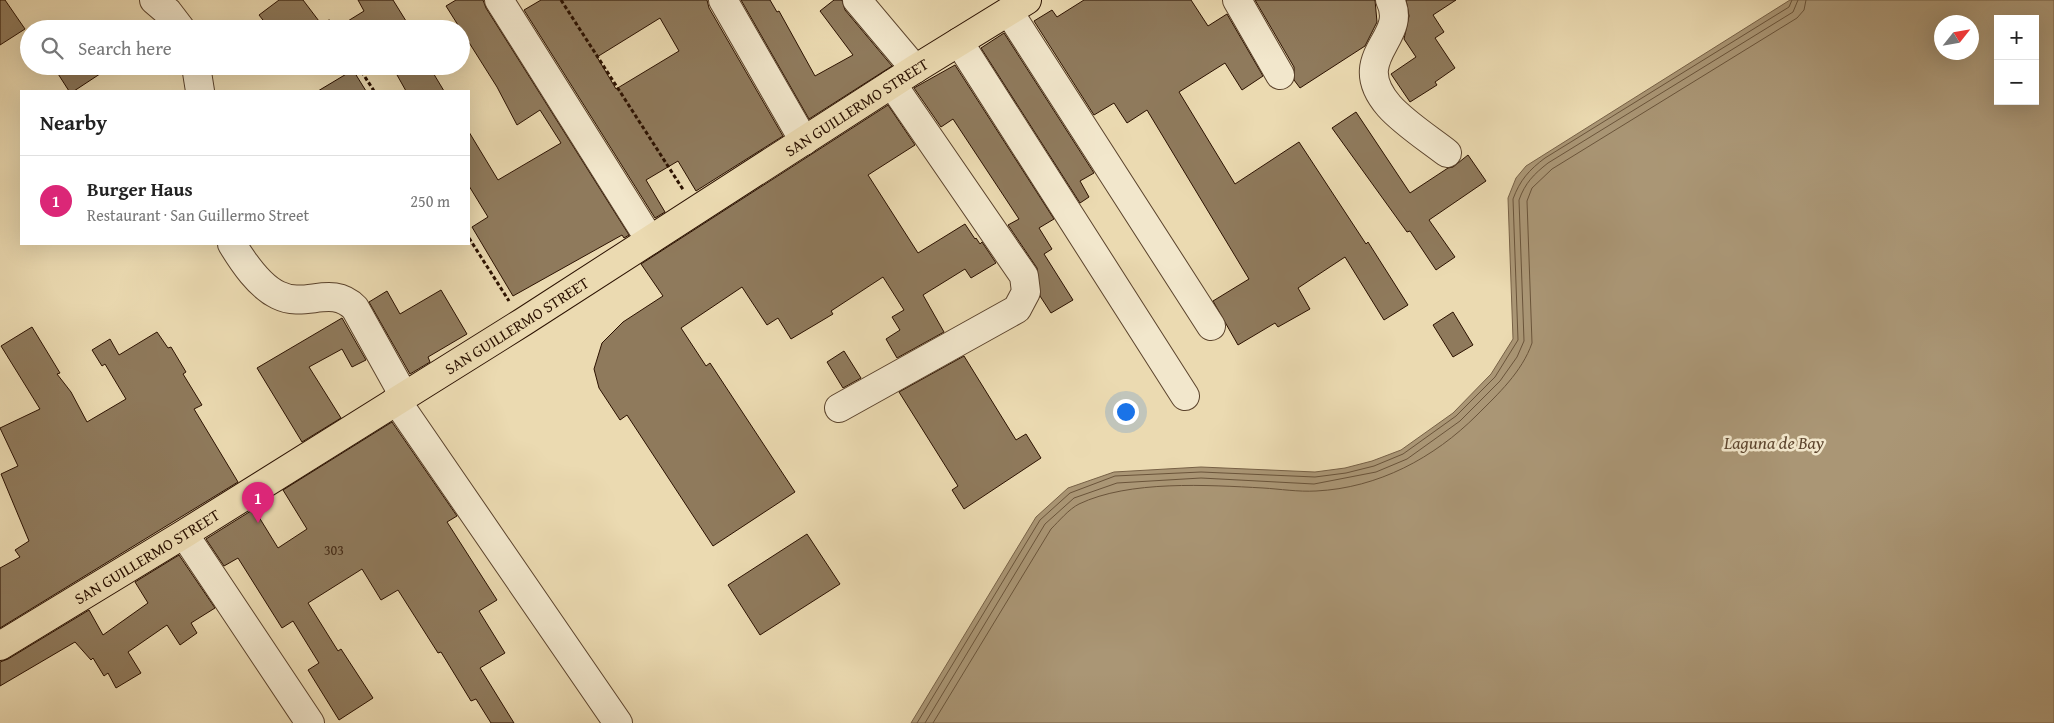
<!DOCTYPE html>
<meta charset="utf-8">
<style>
:root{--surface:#fff;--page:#f6f6f6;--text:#222;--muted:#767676;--line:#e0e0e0;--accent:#db2777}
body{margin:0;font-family:"Gentium Book Plus",serif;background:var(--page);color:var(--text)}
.controls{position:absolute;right:15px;top:15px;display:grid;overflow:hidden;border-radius:0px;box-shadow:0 5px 20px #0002}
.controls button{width:45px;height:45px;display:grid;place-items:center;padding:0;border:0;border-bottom:1px solid var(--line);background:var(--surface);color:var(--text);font:25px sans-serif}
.compass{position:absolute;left:1934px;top:15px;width:45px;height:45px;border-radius:50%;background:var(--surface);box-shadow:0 5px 20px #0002;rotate:59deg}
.you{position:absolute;left:1125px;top:411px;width:18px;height:18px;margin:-12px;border:4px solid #fff;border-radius:50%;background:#1a73e8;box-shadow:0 0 0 8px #1a73e833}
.badge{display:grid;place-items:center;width:32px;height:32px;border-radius:50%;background:var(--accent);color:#fff;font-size:16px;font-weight:700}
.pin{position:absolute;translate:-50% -41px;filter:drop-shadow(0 1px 2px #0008)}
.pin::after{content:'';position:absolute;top:26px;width:18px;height:15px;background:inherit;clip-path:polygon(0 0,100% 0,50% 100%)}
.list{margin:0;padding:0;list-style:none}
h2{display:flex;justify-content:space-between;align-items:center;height:65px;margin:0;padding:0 20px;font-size:21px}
h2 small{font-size:16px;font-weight:400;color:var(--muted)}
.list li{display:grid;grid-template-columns:32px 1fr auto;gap:15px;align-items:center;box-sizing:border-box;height:90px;padding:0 20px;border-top:1px solid var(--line)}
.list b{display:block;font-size:19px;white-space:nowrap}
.list p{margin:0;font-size:16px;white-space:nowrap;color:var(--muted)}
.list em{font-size:16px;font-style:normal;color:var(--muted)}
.icon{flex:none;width:28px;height:28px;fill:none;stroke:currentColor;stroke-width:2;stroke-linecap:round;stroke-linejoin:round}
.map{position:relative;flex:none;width:2054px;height:723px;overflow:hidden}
.search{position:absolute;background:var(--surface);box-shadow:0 5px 20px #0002;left:20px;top:20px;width:450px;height:55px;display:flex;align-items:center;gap:12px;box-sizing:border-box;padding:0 18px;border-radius:28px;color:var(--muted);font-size:19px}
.panel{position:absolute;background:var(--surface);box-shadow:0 5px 20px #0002;left:20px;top:90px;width:450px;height:155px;border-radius:0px}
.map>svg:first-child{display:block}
.water{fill:#aa9675;stroke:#776146;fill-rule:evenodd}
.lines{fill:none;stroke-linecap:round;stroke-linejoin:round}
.shore{stroke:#6a543a;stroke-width:1}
.building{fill:#8f7a5c;stroke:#2b1100;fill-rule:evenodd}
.minor-casing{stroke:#5b432c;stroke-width:30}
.major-casing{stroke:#2b1100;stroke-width:30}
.path{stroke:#2b1100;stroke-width:3;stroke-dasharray:4 2.5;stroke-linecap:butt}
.minor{stroke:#f2e7cc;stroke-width:28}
.major{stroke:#ebdab1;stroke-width:28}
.labels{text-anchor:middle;stroke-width:5;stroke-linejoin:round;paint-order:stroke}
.number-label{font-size:14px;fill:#442b17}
.street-label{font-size:16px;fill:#2b1100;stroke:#f2e7cc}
.water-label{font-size:18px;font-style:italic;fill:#5e462f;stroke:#f2e7cc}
</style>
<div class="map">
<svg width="2054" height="723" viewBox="0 0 2054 723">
<rect width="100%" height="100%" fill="#ebdab1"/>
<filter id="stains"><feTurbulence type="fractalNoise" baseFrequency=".004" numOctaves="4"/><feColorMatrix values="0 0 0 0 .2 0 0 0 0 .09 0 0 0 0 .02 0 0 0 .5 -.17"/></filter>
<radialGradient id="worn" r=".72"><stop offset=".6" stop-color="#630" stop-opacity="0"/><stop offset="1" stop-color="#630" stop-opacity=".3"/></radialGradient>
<!-- water -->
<path class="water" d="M 1790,0 L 2054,0 L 2054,723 L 911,723 L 1036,517 L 1068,488 L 1114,472 L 1201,467 L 1315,472 L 1345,468 L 1372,461 L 1401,450 L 1453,413 L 1491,374 L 1513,339 L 1508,198 L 1516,178 L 1526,166 ZM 1998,19 L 2035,19 L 2035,101 L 1998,101 ZM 1942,22 L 1972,22 L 1972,52 L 1942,52 Z"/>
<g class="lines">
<!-- shore -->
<path class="shore" d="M 917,723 L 1040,520 L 1070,493 L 1115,476 L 1201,472 L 1315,477 L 1346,473 L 1374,466 L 1403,454 L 1456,416 L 1495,377 L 1518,340 L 1513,199 C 1520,180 1529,170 1545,158 L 1789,7 L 1792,0
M 925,723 L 1045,524 L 1074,498 L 1117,483 L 1201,478 L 1314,484 L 1376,472 L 1407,459 L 1460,421 L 1500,381 L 1517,357 L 1524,341 L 1519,200 C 1525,183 1534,174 1548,163 L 1793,12 L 1798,0
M 933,723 L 1051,529 C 1059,521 1069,509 1079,504 C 1129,480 1208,485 1263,488 C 1280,489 1298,492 1316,491 C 1378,488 1434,458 1477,415 C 1498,394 1522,372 1532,343 L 1527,201 L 1532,188 L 1552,169 L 1797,18 L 1804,10 L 1806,0"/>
</g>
<!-- building -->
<path class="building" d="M 0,0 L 5,0 L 25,29 L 0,45 Z
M 279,0 L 303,0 L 325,29 L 270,29 L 259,15 Z
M 358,0 L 393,0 L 411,29 L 335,29 L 364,11 Z
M 456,0 L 483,0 L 486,8 L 629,235 L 624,238 L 622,235 L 513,296 L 472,227 L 488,217 L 469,186 L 469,132 L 498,180 L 561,143 L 540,110 L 517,125 L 497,87 L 446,6 Z
M 541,0 L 707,0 L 709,8 L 783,136 L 696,191 L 678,161 L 646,180 L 665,212 L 655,218 L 524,10 ZM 660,18 L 679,51 L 616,89 L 597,57 Z
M 741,0 L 770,0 L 777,12 L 779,11 L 815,76 L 853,55 L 820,11 L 834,0 L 842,0 L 845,10 L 892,66 L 809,119 Z
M 1084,0 L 1191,0 L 1208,26 L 1227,14 L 1263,76 L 1242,90 L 1225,63 L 1179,92 L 1235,184 L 1299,142 L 1366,244 L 1368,242 L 1408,305 L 1384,320 L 1345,257 L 1298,288 L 1310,309 L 1278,327 L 1275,323 L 1238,345 L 1213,301 L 1249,279 L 1147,110 L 1127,123 L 1114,103 L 1094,115 L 1034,21 L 1052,10 L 1057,17 Z
M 1255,0 L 1375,0 L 1377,22 L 1365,46 L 1300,88 L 1294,80 L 1294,67 Z
M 1406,0 L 1456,0 L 1433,15 L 1444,32 L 1435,38 L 1455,68 L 1435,82 L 1437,85 L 1410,102 L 1391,74 L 1416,57 L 1404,39 L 1409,16 Z
M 1004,33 L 1094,173 L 1080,181 L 1089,197 L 1080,203 L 981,48 Z
M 955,65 L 1054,219 L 1039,228 L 1052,249 L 1044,254 L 1073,300 L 1051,313 L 1040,296 L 1037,268 L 1008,225 L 1019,219 L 953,119 L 941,127 L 914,88 Z
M 53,66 L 112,66 L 74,91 L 69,91 Z
M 392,66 L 429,66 L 444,91 L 406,91 Z
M 353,70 L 366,91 L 318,91 Z
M 888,105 L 915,145 L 868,175 L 918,253 L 965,224 L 975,239 L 976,238 L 980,244 L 982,242 L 996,263 L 971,278 L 965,269 L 923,295 L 944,332 L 897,358 L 886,339 L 900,330 L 892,317 L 904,310 L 883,277 L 831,311 L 833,314 L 791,339 L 778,318 L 767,325 L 742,287 L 681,328 L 706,366 L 710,363 L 795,492 L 713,546 L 627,415 L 620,420 L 599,388 L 594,369 L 602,343 L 623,322 L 663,296 L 641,264 Z
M 1356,112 L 1410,193 L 1448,168 L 1453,167 L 1468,155 L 1486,181 L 1429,220 L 1455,257 L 1436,270 L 1410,231 L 1407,232 L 1332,128 Z
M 441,290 L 467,334 L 428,357 L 430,362 L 410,374 L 369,302 L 387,291 L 400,314 Z
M 1453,312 L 1473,345 L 1453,357 L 1433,325 Z
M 342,318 L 366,360 L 352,367 L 342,349 L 309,367 L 341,418 L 302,442 L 257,368 Z
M 32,327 L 60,373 L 57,374 L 71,392 L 87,422 L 126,399 L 105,364 L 102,366 L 92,350 L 110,339 L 119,355 L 157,332 L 168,348 L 171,347 L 186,372 L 183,374 L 202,405 L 194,409 L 238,482 L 0,628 L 0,568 L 20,557 L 15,550 L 29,541 L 1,474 L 18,466 L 0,428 L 40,409 L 1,346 Z
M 844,351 L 861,378 L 843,388 L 827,362 Z
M 964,356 L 1016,440 L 1026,434 L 1041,458 L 964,509 L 952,490 L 958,486 L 899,392 Z
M 392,422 L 457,516 L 447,522 L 497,600 L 479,611 L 505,653 L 480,668 L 514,723 L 491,723 L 476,699 L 471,701 L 441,652 L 438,653 L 398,590 L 381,600 L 362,569 L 308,603 L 338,651 L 341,649 L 373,698 L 339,720 L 308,670 L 319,663 L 293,621 L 282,628 L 238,558 L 224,566 L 206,539 L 254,509 L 278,548 L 307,529 L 283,490 Z
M 807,534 L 840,584 L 760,635 L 728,585 Z
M 179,555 L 215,608 L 191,623 L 197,633 L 180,645 L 167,625 L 128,652 L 141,673 L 116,688 L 108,673 L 104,676 L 93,658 L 91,660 L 75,642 L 0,686 L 0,662 L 8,659 L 89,610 L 103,635 L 148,603 L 135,582 Z"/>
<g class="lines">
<defs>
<path id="minor" d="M 154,0 L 168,12 L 181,29
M 499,0 L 650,240
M 723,0 L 804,141
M 857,0 L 915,69
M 1237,0 L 1280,75
M 1390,0 C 1410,39 1346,56 1389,106 C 1404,123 1429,139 1447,153
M 1009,12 L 1211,326
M 959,42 L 1185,396
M 196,66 L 200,91
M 232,244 C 243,262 259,286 278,295 C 306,309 331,284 355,308 L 404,396
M 396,400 L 618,723
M 839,408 L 1017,309 L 1026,292 L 1024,276 L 892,84
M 192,546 L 310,723"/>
<g id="major">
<path id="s1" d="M 0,646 L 184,534 L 523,322 L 915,69 L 1027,0"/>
</g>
</defs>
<!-- minor casing -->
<use href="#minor" class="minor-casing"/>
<!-- major casing -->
<use href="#major" class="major-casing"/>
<!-- path -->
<path class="path" d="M 561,0 L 684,191
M 328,20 L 334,29
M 358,66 L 374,91
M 469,238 L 509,301"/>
<!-- minor -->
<use href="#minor" class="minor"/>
<!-- major -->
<use href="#major" class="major"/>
</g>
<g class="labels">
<!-- number labels -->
<g class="number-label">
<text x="334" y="555">303</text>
</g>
<!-- street labels -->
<g class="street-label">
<text dy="6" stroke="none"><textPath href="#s1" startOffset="1012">SAN GUILLERMO STREET</textPath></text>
<text dy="6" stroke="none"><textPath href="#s1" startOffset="608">SAN GUILLERMO STREET</textPath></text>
<text dy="6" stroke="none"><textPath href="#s1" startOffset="172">SAN GUILLERMO STREET</textPath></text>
</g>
<!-- water labels -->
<g class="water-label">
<text x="1774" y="449">Laguna de Bay</text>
</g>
</g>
<rect width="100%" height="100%" filter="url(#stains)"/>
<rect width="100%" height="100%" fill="url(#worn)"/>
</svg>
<div class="controls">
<button>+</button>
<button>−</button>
</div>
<svg class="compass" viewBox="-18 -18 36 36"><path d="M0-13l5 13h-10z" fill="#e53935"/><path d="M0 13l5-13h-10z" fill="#767676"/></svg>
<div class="you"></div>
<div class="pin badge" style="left:258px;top:523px">1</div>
<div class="search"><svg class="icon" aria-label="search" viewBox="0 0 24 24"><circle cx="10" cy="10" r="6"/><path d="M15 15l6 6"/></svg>Search here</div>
<section class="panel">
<h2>Nearby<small></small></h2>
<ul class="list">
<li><span class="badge">1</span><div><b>Burger Haus</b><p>Restaurant · San Guillermo Street</p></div><em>250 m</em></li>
</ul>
</section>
</div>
